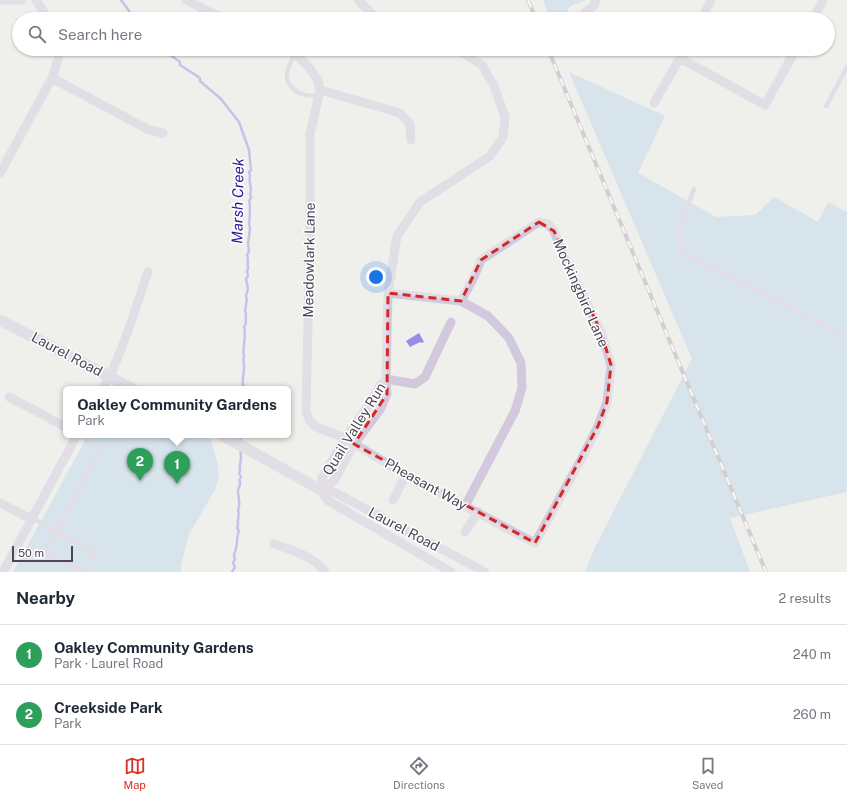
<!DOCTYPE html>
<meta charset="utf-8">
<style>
:root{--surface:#fff;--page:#f6f6f7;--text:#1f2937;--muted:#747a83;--line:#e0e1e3;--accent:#d93025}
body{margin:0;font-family:"Public Sans",sans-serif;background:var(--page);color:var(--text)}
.scale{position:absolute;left:12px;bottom:10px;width:61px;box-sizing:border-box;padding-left:4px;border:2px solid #4e4558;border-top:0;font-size:11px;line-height:14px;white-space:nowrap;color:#4e4558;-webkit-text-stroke:3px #fff;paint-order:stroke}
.you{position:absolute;left:376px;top:277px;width:14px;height:14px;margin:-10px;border:3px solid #fff;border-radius:50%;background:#1a73e8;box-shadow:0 0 0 6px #1a73e833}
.badge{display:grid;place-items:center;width:26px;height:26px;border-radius:50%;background:var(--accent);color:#fff;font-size:13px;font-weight:700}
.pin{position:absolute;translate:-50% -33px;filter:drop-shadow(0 1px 2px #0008)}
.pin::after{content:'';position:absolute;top:21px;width:14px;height:12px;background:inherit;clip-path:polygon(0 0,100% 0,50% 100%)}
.popup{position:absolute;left:63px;top:386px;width:228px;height:52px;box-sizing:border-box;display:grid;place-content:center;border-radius:6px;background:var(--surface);filter:drop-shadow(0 1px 3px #0005);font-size:13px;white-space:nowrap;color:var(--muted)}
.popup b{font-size:15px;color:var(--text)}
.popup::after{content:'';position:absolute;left:50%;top:100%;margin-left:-8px;border:8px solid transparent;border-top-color:var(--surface)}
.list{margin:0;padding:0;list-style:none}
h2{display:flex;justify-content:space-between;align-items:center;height:52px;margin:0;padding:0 16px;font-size:17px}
h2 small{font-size:13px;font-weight:400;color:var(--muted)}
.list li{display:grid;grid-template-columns:26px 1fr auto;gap:12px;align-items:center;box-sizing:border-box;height:60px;padding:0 16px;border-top:1px solid var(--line)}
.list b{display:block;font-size:15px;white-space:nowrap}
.list p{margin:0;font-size:13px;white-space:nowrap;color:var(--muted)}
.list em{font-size:13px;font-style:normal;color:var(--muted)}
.icon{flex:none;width:22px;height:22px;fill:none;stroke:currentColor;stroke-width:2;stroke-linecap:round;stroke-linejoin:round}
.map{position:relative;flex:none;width:847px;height:572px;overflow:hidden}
.search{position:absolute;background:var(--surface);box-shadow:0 1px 3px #0004;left:12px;right:12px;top:12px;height:44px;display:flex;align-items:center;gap:10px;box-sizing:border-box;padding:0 14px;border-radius:22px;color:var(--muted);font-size:15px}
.sheet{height:172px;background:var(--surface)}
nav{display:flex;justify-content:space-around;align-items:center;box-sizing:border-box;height:56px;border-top:1px solid var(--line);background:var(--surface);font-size:11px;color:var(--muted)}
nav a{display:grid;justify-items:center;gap:2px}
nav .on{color:var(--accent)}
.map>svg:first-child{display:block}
.green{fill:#bbd8ec}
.water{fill:#9e89e7}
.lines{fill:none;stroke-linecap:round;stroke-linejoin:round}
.stream{stroke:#9e89e7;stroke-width:2.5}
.service{stroke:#d2cadc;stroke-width:4.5}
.minor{stroke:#d2cadc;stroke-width:9}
.tertiary{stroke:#d2cadc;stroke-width:11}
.rail-casing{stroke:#ada8b0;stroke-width:4}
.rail{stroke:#fff;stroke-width:2.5;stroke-dasharray:8;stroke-linecap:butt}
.marked{fill:none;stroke:#d62828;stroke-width:3;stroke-dasharray:8 5;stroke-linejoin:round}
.labels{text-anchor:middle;stroke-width:3;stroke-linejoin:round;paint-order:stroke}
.street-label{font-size:14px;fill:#4e4558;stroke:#fff}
.water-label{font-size:15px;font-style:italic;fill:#31129f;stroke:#fff}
</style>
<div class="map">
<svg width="847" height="572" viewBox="0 0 847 572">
<rect width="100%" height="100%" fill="#efefec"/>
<!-- green -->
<path class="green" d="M 543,0 L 586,0 C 575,7 568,0 566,19 L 551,19 Z
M 569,72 L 665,116 L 638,173 L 716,217 L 755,215 L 774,197 L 818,222 L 828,202 L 847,212 L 847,492 L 730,518 L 750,572 L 585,572 L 595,547 L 692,359 Z
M 88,435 L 203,435 L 211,440 L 217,461 L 219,474 L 216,488 L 189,534 L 181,566 L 181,572 L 13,572 Z"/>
<!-- water -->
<path class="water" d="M 419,333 L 424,342 L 421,343 L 420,342 L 410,347 L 406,341 Z"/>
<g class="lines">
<!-- stream -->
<path class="stream" d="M 121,0 L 135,19
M 162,49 L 180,62 L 180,65 L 200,78 L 200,81 L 221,99 L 239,122 L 249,150 L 251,170 L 249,172 L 250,176 C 248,182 253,188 250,194 L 251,198 L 249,201 C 251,206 249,209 250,214 C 249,218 250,220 249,224 L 250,228 L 248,244 L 249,251 L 247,255 C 249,260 247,264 248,269 L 247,271 L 248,276 L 246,279 L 248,289 L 246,296 L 247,300 C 245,303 247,306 245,310 C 247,315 245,318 246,323 L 244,327 L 245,331 C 244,335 246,337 244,341 C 245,347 242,351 244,356 C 243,360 244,363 244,367 C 244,374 242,379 243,385 L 242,389
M 240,435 L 241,442
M 232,572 L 235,567 L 233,563 L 235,559 C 235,558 234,557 234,555 C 234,554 236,550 236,548 C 238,543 236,537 239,531 L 237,528 L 238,525 C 237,520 240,515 238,510 C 241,503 238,497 238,490 C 239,485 240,488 240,483 C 240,477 238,483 241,477 L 239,473 L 240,471 C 239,466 241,463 241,458 C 241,454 240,452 241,448"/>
<!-- service -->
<path class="service" d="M 295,54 C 292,60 287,68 287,75 C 286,84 294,91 302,94 C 307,96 313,96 318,96
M 826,106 L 847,67
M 694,189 L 679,230 L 679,245 L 686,256 L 705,265 L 847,337
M 80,435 L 85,439 L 101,448 L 45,552 L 83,572
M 31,519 L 38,521 L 95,552 L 84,572"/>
<!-- minor -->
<path class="minor" d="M 0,0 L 22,0
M 36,0 L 48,19
M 186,0 L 224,19
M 358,0 L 375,17 L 382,19
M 581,16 L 594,5 L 596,0
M 701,19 L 711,0
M 813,19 L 823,0
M 285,49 L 295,54 L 307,65 L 318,80 L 320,90 L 310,134 L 310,233 L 306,412 L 310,421 L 316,427 L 345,438 L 406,475 L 535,543 L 583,456 L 598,426 L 607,402 L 611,365 L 601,332 L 567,263 L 554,231 L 548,224 L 539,222 L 481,260 L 474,277 L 461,301
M 680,58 L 765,105 L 796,49
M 52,78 L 149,130 L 163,133
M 320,90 L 400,113 L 410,124 L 411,140
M 654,103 L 685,49
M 0,173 L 52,78 L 59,56 L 57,49
M 388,293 L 461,301 L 488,316 L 509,338 L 521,363 L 522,388 L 515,411 L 465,506
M 386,379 L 415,384 L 425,377 L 451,322
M 103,389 C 123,352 134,312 148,272
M 9,397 L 66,427
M 321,490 L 334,481 L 354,444 L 380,410 L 387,394 L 386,379 L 388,293 L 397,236 L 420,202 L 490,156 L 503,137 L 505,117 L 494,86 L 482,65 L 456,49
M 321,490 L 334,492 L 485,572
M 321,490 L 327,500 L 451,572
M 321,490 L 322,478 L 345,438 L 371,402 L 379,387 L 386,379
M 393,500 L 406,475
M 0,503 L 31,519
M 465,532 L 478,512
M 274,544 C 292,550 313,556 325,572
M 3,572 L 77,435"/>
<!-- tertiary -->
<path class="tertiary" d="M 0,320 L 133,389
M 222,435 L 321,490"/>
<defs>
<path id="rail" d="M 528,0 L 536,19
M 548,49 L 766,572"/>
</defs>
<!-- rail casing -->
<use href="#rail" class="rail-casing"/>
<!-- rail -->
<use href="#rail" class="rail"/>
</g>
<!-- marked area -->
<path d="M0 0H847V572H0ZM 539,222 L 554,231 L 601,332 L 611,365 L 607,402 L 598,426 L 535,543 L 354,444 L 387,394 L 388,293 L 461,301 L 481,260 Z" fill="#efefec" fill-opacity=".55" fill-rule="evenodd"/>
<path class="marked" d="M 539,222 L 554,231 L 601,332 L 611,365 L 607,402 L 598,426 L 535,543 L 354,444 L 387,394 L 388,293 L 461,301 L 481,260 Z"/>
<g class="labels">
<!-- street labels -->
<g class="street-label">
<text transform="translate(309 260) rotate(-89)" y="5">Meadowlark Lane</text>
<text transform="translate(581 293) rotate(66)" y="5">Mockingbird Lane</text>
<text transform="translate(67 354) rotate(28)" y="5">Laurel Road</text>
<text transform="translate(354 429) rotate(-58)" y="5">Quail Valley Run</text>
<text transform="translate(426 484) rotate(29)" y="5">Pheasant Way</text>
<text transform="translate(404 529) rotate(28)" y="5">Laurel Road</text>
</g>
<!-- water labels -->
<g class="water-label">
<text transform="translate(238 201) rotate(-89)" y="5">Marsh Creek</text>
</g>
</g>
</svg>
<div class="scale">50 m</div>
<div class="you"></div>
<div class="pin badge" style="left:177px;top:484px;background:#2e9e5b">1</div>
<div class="popup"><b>Oakley Community Gardens</b>Park</div>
<div class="pin badge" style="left:140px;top:481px;background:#2e9e5b">2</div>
<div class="search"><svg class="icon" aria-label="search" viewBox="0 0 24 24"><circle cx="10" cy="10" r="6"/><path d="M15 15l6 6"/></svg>Search here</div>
</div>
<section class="sheet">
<h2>Nearby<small>2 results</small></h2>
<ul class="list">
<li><span class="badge" style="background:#2e9e5b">1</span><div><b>Oakley Community Gardens</b><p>Park · Laurel Road</p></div><em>240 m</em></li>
<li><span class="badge" style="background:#2e9e5b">2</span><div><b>Creekside Park</b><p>Park</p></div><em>260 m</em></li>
</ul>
</section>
<nav>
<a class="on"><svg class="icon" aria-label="map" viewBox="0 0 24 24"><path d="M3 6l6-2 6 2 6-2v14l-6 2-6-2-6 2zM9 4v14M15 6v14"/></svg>Map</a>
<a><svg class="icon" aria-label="directions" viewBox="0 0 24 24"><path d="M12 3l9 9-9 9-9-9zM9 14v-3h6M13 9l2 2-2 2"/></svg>Directions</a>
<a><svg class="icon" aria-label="saved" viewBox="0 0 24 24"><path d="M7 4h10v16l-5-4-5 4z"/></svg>Saved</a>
</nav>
